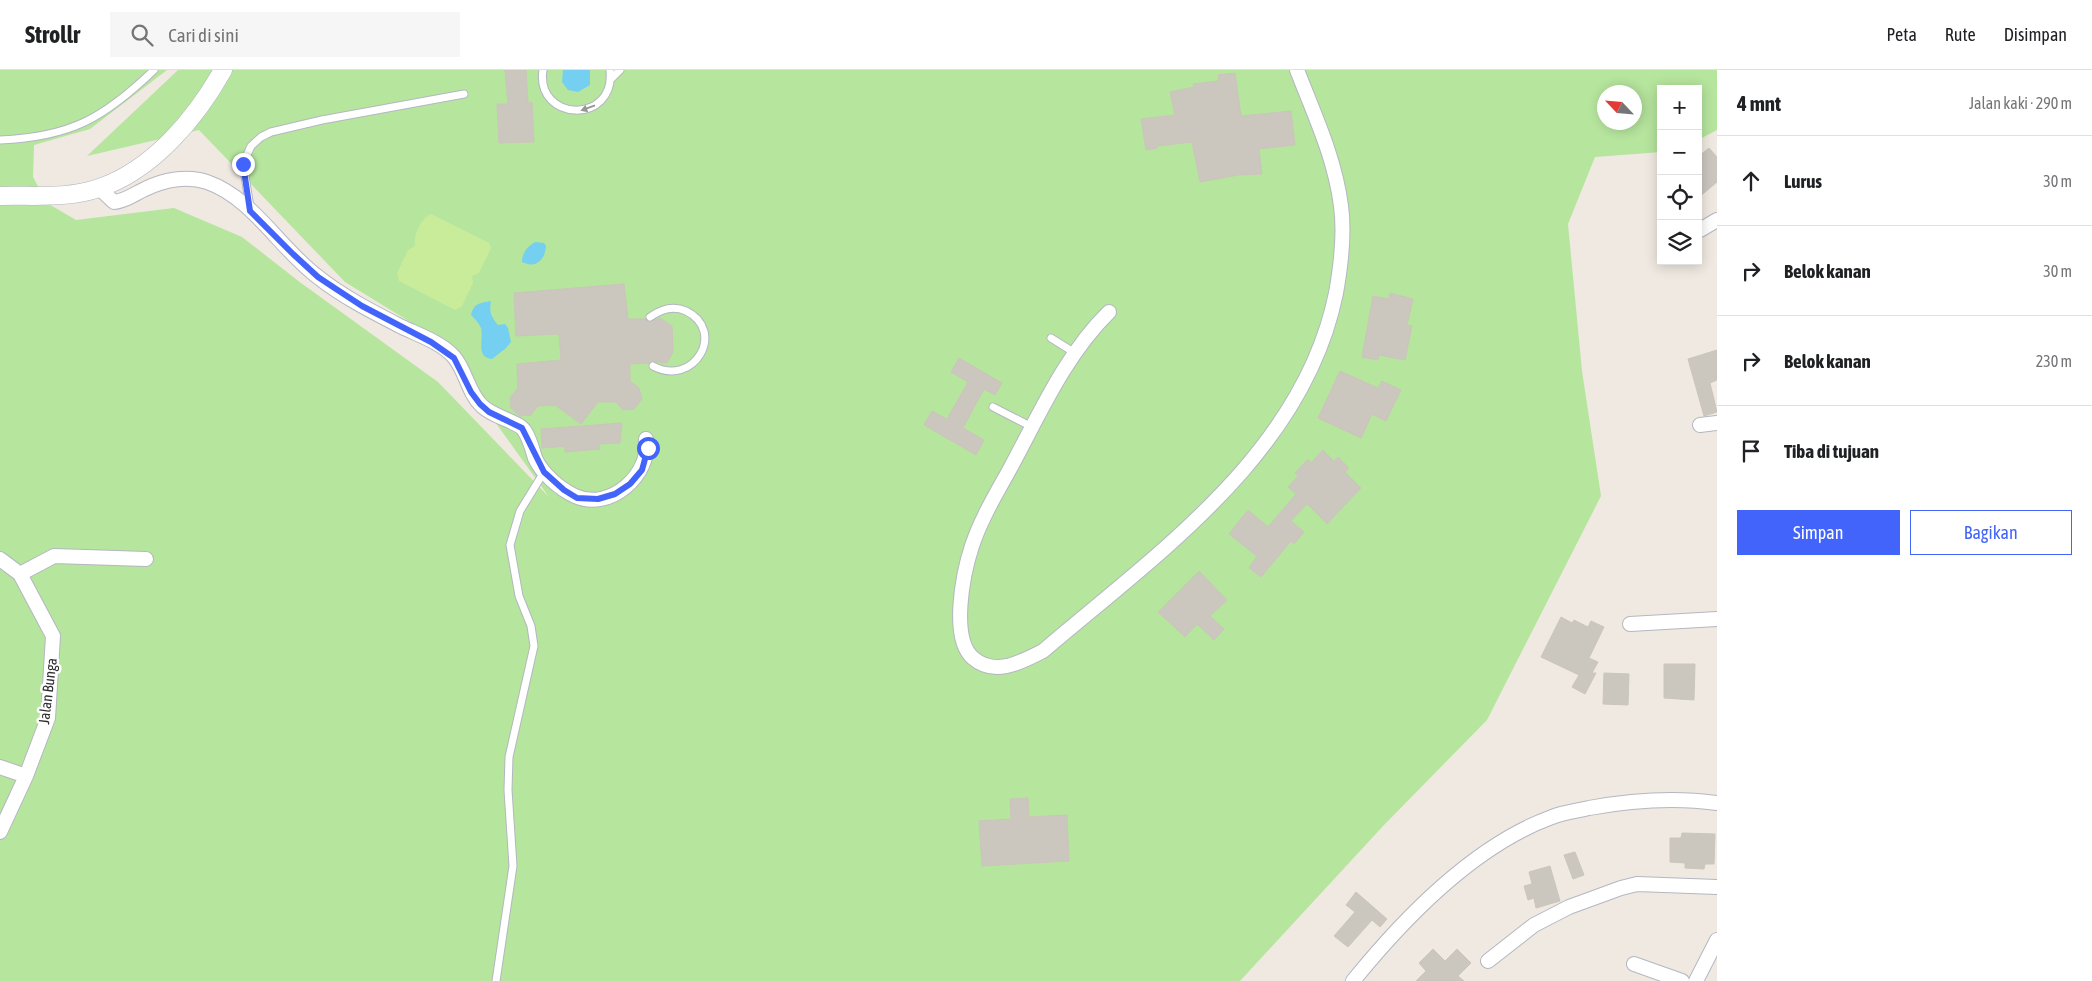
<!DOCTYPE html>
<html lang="id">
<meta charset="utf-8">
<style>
:root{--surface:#fff;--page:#f6f6f6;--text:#202124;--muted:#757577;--line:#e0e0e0;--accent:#4264fb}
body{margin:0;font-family:"Asap Condensed",sans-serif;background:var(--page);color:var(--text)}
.controls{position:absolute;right:15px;top:15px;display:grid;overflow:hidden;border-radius:0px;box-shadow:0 2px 12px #0003}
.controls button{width:45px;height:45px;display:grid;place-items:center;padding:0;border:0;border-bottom:1px solid var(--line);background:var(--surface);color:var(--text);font:25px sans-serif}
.compass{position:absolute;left:1597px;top:15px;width:45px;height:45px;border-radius:50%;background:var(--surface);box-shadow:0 2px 12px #0003;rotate:296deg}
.stop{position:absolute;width:15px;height:15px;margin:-11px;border:4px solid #4264fb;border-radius:50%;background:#fff}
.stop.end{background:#4264fb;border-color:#fff;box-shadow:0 1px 5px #0008}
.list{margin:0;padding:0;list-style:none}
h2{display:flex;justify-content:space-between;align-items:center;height:65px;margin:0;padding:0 20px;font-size:21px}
h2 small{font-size:16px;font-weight:400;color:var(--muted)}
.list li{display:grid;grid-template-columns:32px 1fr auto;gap:15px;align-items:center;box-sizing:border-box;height:90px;padding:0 20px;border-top:1px solid var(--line)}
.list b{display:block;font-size:19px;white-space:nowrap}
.list em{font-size:16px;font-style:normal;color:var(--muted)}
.actions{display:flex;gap:10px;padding:15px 20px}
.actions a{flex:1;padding:11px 0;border:1px solid var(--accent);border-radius:0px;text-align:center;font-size:18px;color:var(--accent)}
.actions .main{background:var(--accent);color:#fff}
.icon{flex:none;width:28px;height:28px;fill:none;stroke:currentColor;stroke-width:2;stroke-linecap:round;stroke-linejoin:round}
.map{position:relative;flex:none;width:1717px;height:911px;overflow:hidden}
header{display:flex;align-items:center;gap:30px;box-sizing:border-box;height:70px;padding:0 25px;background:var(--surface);border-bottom:1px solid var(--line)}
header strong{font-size:24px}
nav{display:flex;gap:28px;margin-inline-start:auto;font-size:18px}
.search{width:350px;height:45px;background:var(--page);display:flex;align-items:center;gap:12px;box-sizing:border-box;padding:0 18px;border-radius:0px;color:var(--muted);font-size:19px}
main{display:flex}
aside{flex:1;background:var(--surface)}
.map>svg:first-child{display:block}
.green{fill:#b6e59e;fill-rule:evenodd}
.pitch{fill:#c9ec9a}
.water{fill:#75cff0}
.building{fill:#cbc7bf;stroke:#cbc5ba}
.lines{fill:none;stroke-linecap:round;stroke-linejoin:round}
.service-casing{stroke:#b4b7c1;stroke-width:9}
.minor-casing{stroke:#b4b7c1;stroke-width:16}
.tertiary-casing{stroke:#b4b7c1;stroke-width:19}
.service{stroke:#fff;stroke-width:7}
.minor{stroke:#fff;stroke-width:14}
.tertiary{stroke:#fff;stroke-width:18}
.oneway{fill:#969696}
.route{stroke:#4264fb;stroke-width:6}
.labels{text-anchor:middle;stroke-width:5;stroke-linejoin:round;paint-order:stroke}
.street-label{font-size:15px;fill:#2e2e2e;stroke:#fff}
</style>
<header>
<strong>Strollr</strong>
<div class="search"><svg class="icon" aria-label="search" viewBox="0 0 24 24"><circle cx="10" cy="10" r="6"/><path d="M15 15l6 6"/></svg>Cari di sini</div>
<nav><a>Peta</a><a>Rute</a><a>Disimpan</a></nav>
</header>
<main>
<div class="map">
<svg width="1717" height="911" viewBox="0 0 1717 911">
<rect width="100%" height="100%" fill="#efe9e1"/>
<!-- green -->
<path class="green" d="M 0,0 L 167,0 L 90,59 L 34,75 L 33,107 L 47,133 L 76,150 L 174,138 L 242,167 L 301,213 L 438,312 L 549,427 L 433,266 L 345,212 L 199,60 L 87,86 L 178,0 L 1717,0 L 1717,60 L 1698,70 L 1698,19 L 1661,19 L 1661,82 L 1595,87 L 1568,154 L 1582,301 L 1601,426 L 1487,650 L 1384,755 L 1240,911 L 0,911 ZM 1604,22 L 1634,22 L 1634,52 L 1604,52 Z"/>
<!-- pitch -->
<path class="pitch" d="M 431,144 L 489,173 L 491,178 L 479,203 L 472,206 L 473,213 L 462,236 L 455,240 L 399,211 L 397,203 L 408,180 L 415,176 C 413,166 421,148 431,144 Z"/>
<!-- water -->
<path class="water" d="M 563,0 L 590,0 L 590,15 L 578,22 L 568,20 L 562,12 Z
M 535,172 L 544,173 L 546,176 C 545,190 536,199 522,192 C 522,183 527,177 535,172 Z
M 491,231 C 489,241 491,247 498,255 L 505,254 L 508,258 L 511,272 L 506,278 L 492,289 C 475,287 484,269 481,258 C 479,253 475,249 471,245 C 474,233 480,233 491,231 Z"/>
<!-- building -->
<path class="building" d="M 505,0 L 526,0 L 528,33 L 532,32 L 534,72 L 499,73 L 497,34 L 508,34 Z
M 1235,3 L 1241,46 L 1291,41 L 1295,75 L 1259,79 L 1262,104 L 1238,105 L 1200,112 L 1192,72 L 1157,76 L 1157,78 L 1146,80 L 1141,49 L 1175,45 L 1170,22 L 1194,17 L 1193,14 L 1219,11 L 1218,5 Z
M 1709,78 L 1717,87 L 1717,112 L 1698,128 L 1698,87 Z
M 624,214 L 628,249 L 645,249 L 650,252 L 660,248 L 672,256 L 673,282 L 667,293 L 652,291 L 649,293 L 630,294 L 630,311 L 639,318 L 642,329 L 634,339 L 623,340 L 616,332 L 598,332 L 581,354 L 555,335 L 538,336 L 531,345 L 520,346 L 511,338 L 510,328 L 518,318 L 517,294 L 561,290 L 559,264 L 516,266 L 514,223 Z
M 1390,223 L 1413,229 L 1407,255 L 1412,256 L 1405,290 L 1379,285 L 1378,290 L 1362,287 L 1373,226 L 1389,229 Z
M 1717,280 L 1717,310 L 1710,313 L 1717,342 L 1704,346 L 1688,289 Z
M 959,288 L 1002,313 L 995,325 L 984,319 L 963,358 L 984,370 L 976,385 L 924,355 L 932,341 L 947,349 L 968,312 L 951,302 Z
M 1340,301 L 1378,318 L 1382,311 L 1401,320 L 1386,351 L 1372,344 L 1361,368 L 1318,348 Z
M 622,353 L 620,373 L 599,374 L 600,379 L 565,382 L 565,376 L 542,378 L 541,359 Z
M 1323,380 L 1334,391 L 1338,387 L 1349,398 L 1345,402 L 1361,418 L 1327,454 L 1307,434 L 1291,451 L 1304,462 L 1294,474 L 1291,471 L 1261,507 L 1249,498 L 1257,486 L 1229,464 L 1248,440 L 1268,457 L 1296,424 L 1288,417 L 1298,406 L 1295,403 L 1308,389 L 1311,393 Z
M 1199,501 L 1227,530 L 1210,546 L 1224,559 L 1214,570 L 1197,554 L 1185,567 L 1158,542 Z
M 1561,547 L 1572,553 L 1574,550 L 1588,557 L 1591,551 L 1604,557 L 1589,588 L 1598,592 L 1592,603 L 1596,603 L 1585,624 L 1572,617 L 1579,605 L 1541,587 Z
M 1664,594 L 1695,594 L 1694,630 L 1664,628 Z
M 1604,603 L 1629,604 L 1628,635 L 1603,634 Z
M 1028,728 L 1029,747 L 1067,745 L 1069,791 L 982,796 L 979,751 L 1011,749 L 1010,729 Z
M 1682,763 L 1715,764 L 1714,794 L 1705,794 L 1704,799 L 1685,798 L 1685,793 L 1670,792 L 1670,768 L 1681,768 Z
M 1575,782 L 1584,805 L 1573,809 L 1564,785 Z
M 1550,796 L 1560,831 L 1536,838 L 1534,828 L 1528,830 L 1524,816 L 1532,814 L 1529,802 Z
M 1356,822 L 1387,849 L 1380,857 L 1372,850 L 1348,877 L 1334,866 L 1355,842 L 1346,835 Z
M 1433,879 L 1445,891 L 1457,879 L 1471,893 L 1458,906 L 1464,911 L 1416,911 L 1426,901 L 1419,893 Z"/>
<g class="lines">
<defs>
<path id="service" d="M 543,0 C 535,52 616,55 610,0
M 611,9 L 620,0
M 0,70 C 71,67 104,48 154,0
M 250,137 L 243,94 L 251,76 L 261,67 L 271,62 L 322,50 L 464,24
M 650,247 C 661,239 673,235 686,241 C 727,261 694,318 653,296
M 1051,268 L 1075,283
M 993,337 L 1032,357
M 496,911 L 513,796 L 508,720 L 509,687 L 534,576 L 531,556 L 519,526 L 510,475 L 520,441 L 544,402"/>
<path id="minor" d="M 99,118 L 114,132 C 126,131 134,124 145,119 C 163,110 187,105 207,112 C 253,128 280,179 318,207 C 343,227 373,242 402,257 C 419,265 442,273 454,287 C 466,301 468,323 482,336 C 493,347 517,351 524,360 C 530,369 532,378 535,388 C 542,404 560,419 575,426 C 610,442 652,404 646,369
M 1700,160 L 1717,150
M 1109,242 C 1066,284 1040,343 1012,395 C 998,421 981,448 972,476 C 963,503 950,568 973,588 C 995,607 1021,592 1043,581 C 1159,482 1304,382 1336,223 C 1341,195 1345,165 1341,136 C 1335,88 1314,44 1297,0
M 1700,355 L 1717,353
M 0,489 L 20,504 L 53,566 L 48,648 L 26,706 L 0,762
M 20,504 L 54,486 L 146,489
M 1630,554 L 1717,549
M 0,697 L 26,706
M 1488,891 L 1534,855 L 1569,837 L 1621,818 L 1637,814 L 1717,817
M 1634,894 L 1682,911
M 1353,911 C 1404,848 1475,775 1552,747 C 1564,742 1577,741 1589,738 C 1633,730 1673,727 1717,733
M 1696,911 L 1717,870"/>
<path id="tertiary" d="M 0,126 C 32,125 68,129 99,118 C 153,100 196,48 223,0"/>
</defs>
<!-- service casing -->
<use href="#service" class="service-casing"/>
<!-- minor casing -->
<use href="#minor" class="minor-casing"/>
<!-- tertiary casing -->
<use href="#tertiary" class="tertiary-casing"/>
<!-- service -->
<use href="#service" class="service"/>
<!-- minor -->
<use href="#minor" class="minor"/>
<!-- tertiary -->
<use href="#tertiary" class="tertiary"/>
</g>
<!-- one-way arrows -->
<defs><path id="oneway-solid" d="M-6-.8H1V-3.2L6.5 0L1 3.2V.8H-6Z" transform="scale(1.25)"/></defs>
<use class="oneway" href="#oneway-solid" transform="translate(588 38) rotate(160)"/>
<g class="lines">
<!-- route -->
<path class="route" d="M 243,94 L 250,141 L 293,184 L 318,207 L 333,217 L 362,236 L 431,272 L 454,288 L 471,322 L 480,334 L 489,342 L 522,358 L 544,402 L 564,420 L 577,428 L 598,429 L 615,424 L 630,414 L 642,400 L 648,378"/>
</g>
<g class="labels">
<!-- street labels -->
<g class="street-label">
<text transform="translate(48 621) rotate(-83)" y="5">Jalan Bunga</text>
</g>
</g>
</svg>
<div class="controls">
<button>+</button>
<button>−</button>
<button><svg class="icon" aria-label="locate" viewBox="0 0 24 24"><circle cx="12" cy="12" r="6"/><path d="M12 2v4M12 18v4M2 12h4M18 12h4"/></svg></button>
<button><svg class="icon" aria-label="layers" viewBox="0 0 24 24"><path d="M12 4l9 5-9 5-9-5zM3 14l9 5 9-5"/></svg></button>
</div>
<svg class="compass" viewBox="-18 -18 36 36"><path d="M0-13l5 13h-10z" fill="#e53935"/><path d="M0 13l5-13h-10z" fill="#757577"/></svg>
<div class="stop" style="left:648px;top:378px"></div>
<div class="stop end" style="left:243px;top:94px"></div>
</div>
<aside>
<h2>4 mnt<small>Jalan kaki · 290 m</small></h2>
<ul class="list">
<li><svg class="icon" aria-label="ahead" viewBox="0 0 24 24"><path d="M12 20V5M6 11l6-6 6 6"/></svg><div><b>Lurus</b></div><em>30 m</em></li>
<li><svg class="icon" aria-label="right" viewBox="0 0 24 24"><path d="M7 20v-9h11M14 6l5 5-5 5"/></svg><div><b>Belok kanan</b></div><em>30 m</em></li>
<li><svg class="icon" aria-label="right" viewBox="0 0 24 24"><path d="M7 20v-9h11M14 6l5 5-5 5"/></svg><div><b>Belok kanan</b></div><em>230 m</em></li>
<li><svg class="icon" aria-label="arrive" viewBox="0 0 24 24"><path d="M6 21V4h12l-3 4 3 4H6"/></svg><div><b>Tiba di tujuan</b></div></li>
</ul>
<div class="actions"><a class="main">Simpan</a><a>Bagikan</a></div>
</aside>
</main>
